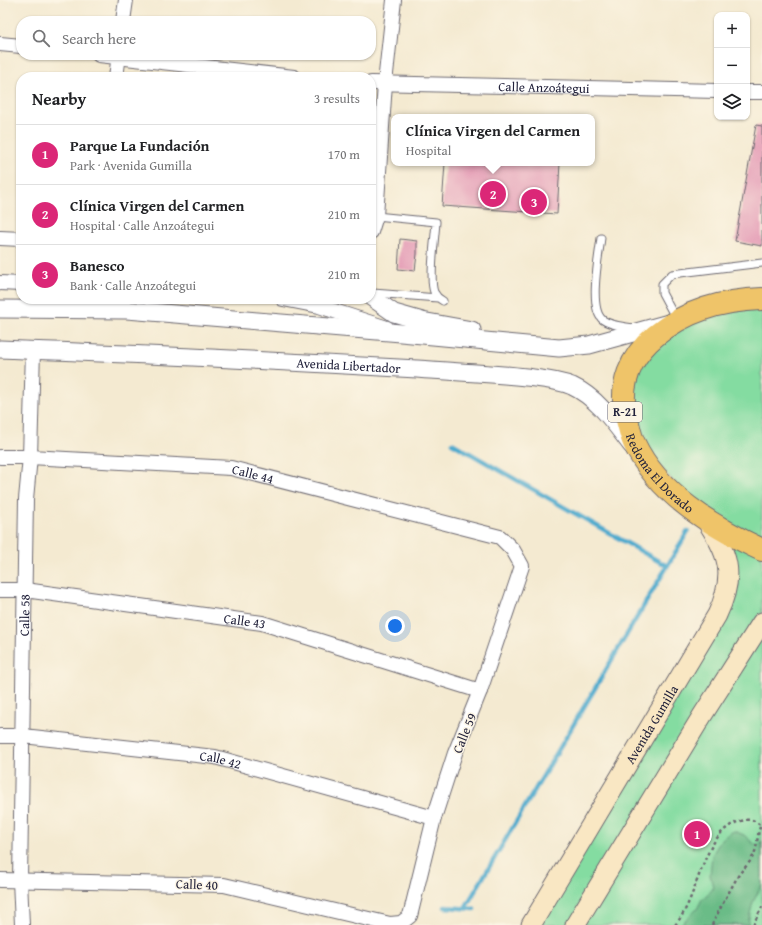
<!DOCTYPE html>
<meta charset="utf-8">
<style>
:root{--surface:#fff;--page:#f2f2f2;--text:#202124;--muted:#757577;--line:#e0e0e0;--accent:#db2777}
body{margin:0;font-family:"Gentium Book Plus",serif;background:var(--page);color:var(--text)}
.controls{position:absolute;right:12px;top:12px;display:grid;overflow:hidden;border-radius:8px;box-shadow:0 1px 3px #0004}
.controls button{width:36px;height:36px;display:grid;place-items:center;padding:0;border:0;border-bottom:1px solid var(--line);background:var(--surface);color:var(--text);font:20px sans-serif}
.you{position:absolute;left:395px;top:626px;width:14px;height:14px;margin:-10px;border:3px solid #fff;border-radius:50%;background:#1a73e8;box-shadow:0 0 0 6px #1a73e833}
.badge{display:grid;place-items:center;width:26px;height:26px;border-radius:50%;background:var(--accent);color:#fff;font-size:13px;font-weight:700}
.pin{position:absolute;translate:-50% -50%;border:2px solid #fff;box-shadow:0 1px 4px #0006}
.popup{position:absolute;left:391px;top:114px;width:204px;height:52px;box-sizing:border-box;display:grid;place-content:center;border-radius:8px;background:var(--surface);filter:drop-shadow(0 1px 3px #0005);font-size:13px;white-space:nowrap;color:var(--muted)}
.popup b{font-size:15px;color:var(--text)}
.popup::after{content:'';position:absolute;left:50%;top:100%;margin-left:-8px;border:8px solid transparent;border-top-color:var(--surface)}
.list{margin:0;padding:0;list-style:none}
h2{display:flex;justify-content:space-between;align-items:center;height:52px;margin:0;padding:0 16px;font-size:17px}
h2 small{font-size:13px;font-weight:400;color:var(--muted)}
.list li{display:grid;grid-template-columns:26px 1fr auto;gap:12px;align-items:center;box-sizing:border-box;height:60px;padding:0 16px;border-top:1px solid var(--line)}
.list b{display:block;font-size:15px;white-space:nowrap}
.list p{margin:0;font-size:13px;white-space:nowrap;color:var(--muted)}
.list em{font-size:13px;font-style:normal;color:var(--muted)}
.icon{flex:none;width:22px;height:22px;fill:none;stroke:currentColor;stroke-width:2;stroke-linecap:round;stroke-linejoin:round}
.map{position:relative;flex:none;width:762px;height:925px;overflow:hidden}
.search{position:absolute;background:var(--surface);box-shadow:0 1px 3px #0004;left:16px;top:16px;width:360px;height:44px;display:flex;align-items:center;gap:10px;box-sizing:border-box;padding:0 14px;border-radius:16px;color:var(--muted);font-size:15px}
.panel{position:absolute;background:var(--surface);box-shadow:0 1px 3px #0004;left:16px;top:72px;width:360px;height:232px;border-radius:16px}
.map>svg:first-child{display:block}
.green{fill:#84dca1;stroke:#537f6e}
.forest{fill:#6bbc87;stroke:#466f61}
.lines{fill:none;stroke-linecap:round;stroke-linejoin:round}
.stream{stroke:#50abce;stroke-width:4.5}
.building{fill:#e49bb5}
.service-casing{stroke:#6c6870;stroke-width:9}
.minor-casing{stroke:#6c6870;stroke-width:16}
.tertiary-casing{stroke:#6c6870;stroke-width:19}
.secondary-casing{stroke:#6c6870;stroke-width:21}
.primary-casing{stroke:#6c6870;stroke-width:24}
.path{stroke:#6c6870;stroke-width:2.5;stroke-dasharray:3 3;stroke-linecap:butt}
.service{stroke:#fff;stroke-width:7}
.minor{stroke:#fff;stroke-width:14}
.tertiary{stroke:#fff;stroke-width:17}
.secondary{stroke:#f9e7c3;stroke-width:19}
.primary{stroke:#efc469;stroke-width:22}
.labels{text-anchor:middle;stroke-width:3;stroke-linejoin:round;paint-order:stroke}
.shield{fill:#fcf5e5;stroke:#63616e;stroke-width:1}
.shield-label{font-size:12px;font-weight:bold;fill:#22223b}
.street-label{font-size:13px;fill:#22223b;stroke:#fcf5e5}
</style>
<div class="map">
<svg width="762" height="925" viewBox="0 0 762 925">
<rect width="100%" height="100%" fill="#fcf5e5"/>
<filter id="ink" filterUnits="userSpaceOnUse"><feTurbulence type="fractalNoise" baseFrequency=".025" numOctaves="2"/><feDisplacementMap in="SourceGraphic" scale="8" xChannelSelector="R" yChannelSelector="G"/><feConvolveMatrix kernelMatrix="1 2 1 2 8 2 1 2 1" color-interpolation-filters="sRGB"/></filter>
<filter id="wash" filterUnits="userSpaceOnUse"><feTurbulence type="fractalNoise" baseFrequency=".012" numOctaves="4" result="noise"/><feDisplacementMap in="SourceGraphic" scale="16" xChannelSelector="R" yChannelSelector="G"/><feGaussianBlur stdDeviation="0.9" result="paint"/><feColorMatrix in="noise" values="0 0 0 0 0 0 0 0 0 0 0 0 0 0 0 0 0 1.4 0 .05"/><feComposite in="paint" operator="in"/></filter>
<g filter="url(#wash)">
<rect width="100%" height="100%" fill="#f4ead1"/>
<!-- green -->
<path class="green" d="M 762,303 L 762,545 L 693,504 L 637,440 L 632,371 L 680,325 Z
M 720,538 L 762,553 L 762,617 L 576,925 L 534,925 L 719,616 Z
M 762,622 L 762,925 L 578,925 Z"/>
<!-- forest -->
<path class="forest" d="M 734,831 L 744,835 L 754,844 L 759,844 L 762,841 L 762,885 L 753,902 L 749,918 L 748,925 L 680,925 L 697,909 L 702,899 L 712,890 L 713,887 L 710,875 L 712,855 L 721,840 L 728,834 Z"/>
<g class="lines">
<!-- stream -->
<path class="stream" d="M 452,443 L 667,566
M 445,907 L 474,909
M 465,908 L 688,531"/>
</g>
<g id="blocks">
<!-- building -->
<path class="building" d="M 756,125 L 762,126 L 762,246 L 735,241 Z
M 445,163 L 560,163 L 557,214 L 442,206 Z
M 400,239 L 417,241 L 417,254 L 415,271 L 398,269 Z"/>
</g>
</g>
<g filter="url(#ink)">
<use href="#blocks" fill-opacity="0" stroke="#6c6870" stroke-width="1"/>
<g class="lines">
<defs>
<path id="service" d="M 376,216 L 436,222 C 435,238 429,279 434,292 C 436,296 439,299 443,301
M 601,238 C 599,255 588,309 603,320 C 611,326 624,326 633,328
M 373,293 L 438,298
M 676,319 L 662,293 L 662,284 L 672,274 L 762,263"/>
<g id="minor">
<path d="M 123,21 L 126,0"/>
<path d="M 0,44 L 21,46"/>
<path d="M 99,55 L 294,77"/>
<path d="M 116,77 L 119,55"/>
<path id="s1" d="M 371,83 L 717,91"/>
<path d="M 747,92 L 762,92"/>
<path d="M 371,232 L 376,216 L 385,83 L 394,0"/>
<path d="M 0,238 L 21,239"/>
<path d="M 0,283 L 21,284"/>
<path d="M 283,299 L 319,306 L 387,328"/>
<path id="s2" d="M 0,457 L 30,457 L 231,468 L 500,537 L 513,550 L 522,566 L 480,691 L 455,753 L 434,818 L 410,916 L 401,923 L 390,924 L 224,885 L 0,880"/>
<path id="s3" d="M 0,590 L 25,590 L 262,623 L 480,691"/>
<path id="s4" d="M 0,736 L 23,736 L 215,757 L 434,818"/>
<path id="s5" d="M 22,925 L 20,880 L 26,499 L 30,457 L 33,350"/>
</g>
<g id="tertiary">
<path d="M 371,297 L 394,313 L 422,321 L 472,330"/>
<path d="M 0,309 L 127,310 L 401,333 L 559,348 L 589,345 L 669,323"/>
<path id="s6" d="M 0,349 C 139,354 278,361 417,369 C 454,372 490,373 526,377 C 542,379 557,380 572,386 C 598,398 615,424 632,446"/>
</g>
<g id="secondary">
<path id="s7" d="M 531,925 L 717,615 C 737,573 728,554 704,517"/>
<path d="M 575,925 L 702,716 L 762,622"/>
</g>
<g id="primary">
<path id="s8" d="M 762,299 C 724,300 685,311 655,336 C 630,357 619,385 626,417 C 629,425 630,435 634,443 C 658,494 713,527 762,550"/>
</g>
</defs>
<!-- service casing -->
<use href="#service" class="service-casing"/>
<!-- minor casing -->
<use href="#minor" class="minor-casing"/>
<!-- tertiary casing -->
<use href="#tertiary" class="tertiary-casing"/>
<!-- secondary casing -->
<use href="#secondary" class="secondary-casing"/>
<!-- primary casing -->
<use href="#primary" class="primary-casing"/>
<!-- path -->
<path class="path" d="M 675,925 C 700,897 701,831 741,821 C 751,818 756,820 762,828
M 712,925 C 720,908 729,892 738,876 C 743,868 750,864 754,854 C 758,845 757,835 760,827
M 753,925 L 762,907"/>
<!-- service -->
<use href="#service" class="service"/>
<!-- minor -->
<use href="#minor" class="minor"/>
<!-- tertiary -->
<use href="#tertiary" class="tertiary"/>
<!-- secondary -->
<use href="#secondary" class="secondary"/>
<!-- primary -->
<use href="#primary" class="primary"/>
</g>
</g>
<g class="labels">
<!-- shield labels -->
<rect class="shield" x="608" y="402" width="34" height="20" rx="3"/>
<g class="shield-label">
<text x="625" y="416">R-21</text>
</g>
<!-- street labels -->
<g class="street-label">
<text dy="5" stroke="none"><textPath href="#s1" startOffset="173">Calle Anzoátegui</textPath></text>
<text dy="5" stroke="none"><textPath href="#s6" startOffset="349">Avenida Libertador</textPath></text>
<text dy="5" stroke="none"><textPath href="#s8" startOffset="273">Redoma El Dorado</textPath></text>
<text dy="5" stroke="none"><textPath href="#s2" startOffset="254">Calle 44</textPath></text>
<text dy="5" stroke="none"><textPath href="#s5" startOffset="310">Calle 58</textPath></text>
<text dy="5" stroke="none"><textPath href="#s3" startOffset="247">Calle 43</textPath></text>
<text dy="5" stroke="none"><textPath href="#s7" startOffset="234">Avenida Gumilla</textPath></text>
<text transform="translate(464 733) rotate(-68)" y="5">Calle 59</text>
<text dy="5" stroke="none"><textPath href="#s4" startOffset="222">Calle 42</textPath></text>
<text transform="translate(197 884) rotate(2)" y="5">Calle 40</text>
</g>
</g>
</svg>
<div class="controls">
<button>+</button>
<button>−</button>
<button><svg class="icon" aria-label="layers" viewBox="0 0 24 24"><path d="M12 4l9 5-9 5-9-5zM3 14l9 5 9-5"/></svg></button>
</div>
<div class="you"></div>
<div class="pin badge" style="left:697px;top:834px">1</div>
<div class="pin badge" style="left:493px;top:194px">2</div>
<div class="popup"><b>Clínica Virgen del Carmen</b>Hospital</div>
<div class="pin badge" style="left:534px;top:202px">3</div>
<div class="search"><svg class="icon" aria-label="search" viewBox="0 0 24 24"><circle cx="10" cy="10" r="6"/><path d="M15 15l6 6"/></svg>Search here</div>
<section class="panel">
<h2>Nearby<small>3 results</small></h2>
<ul class="list">
<li><span class="badge">1</span><div><b>Parque La Fundación</b><p>Park · Avenida Gumilla</p></div><em>170 m</em></li>
<li><span class="badge">2</span><div><b>Clínica Virgen del Carmen</b><p>Hospital · Calle Anzoátegui</p></div><em>210 m</em></li>
<li><span class="badge">3</span><div><b>Banesco</b><p>Bank · Calle Anzoátegui</p></div><em>210 m</em></li>
</ul>
</section>
</div>
